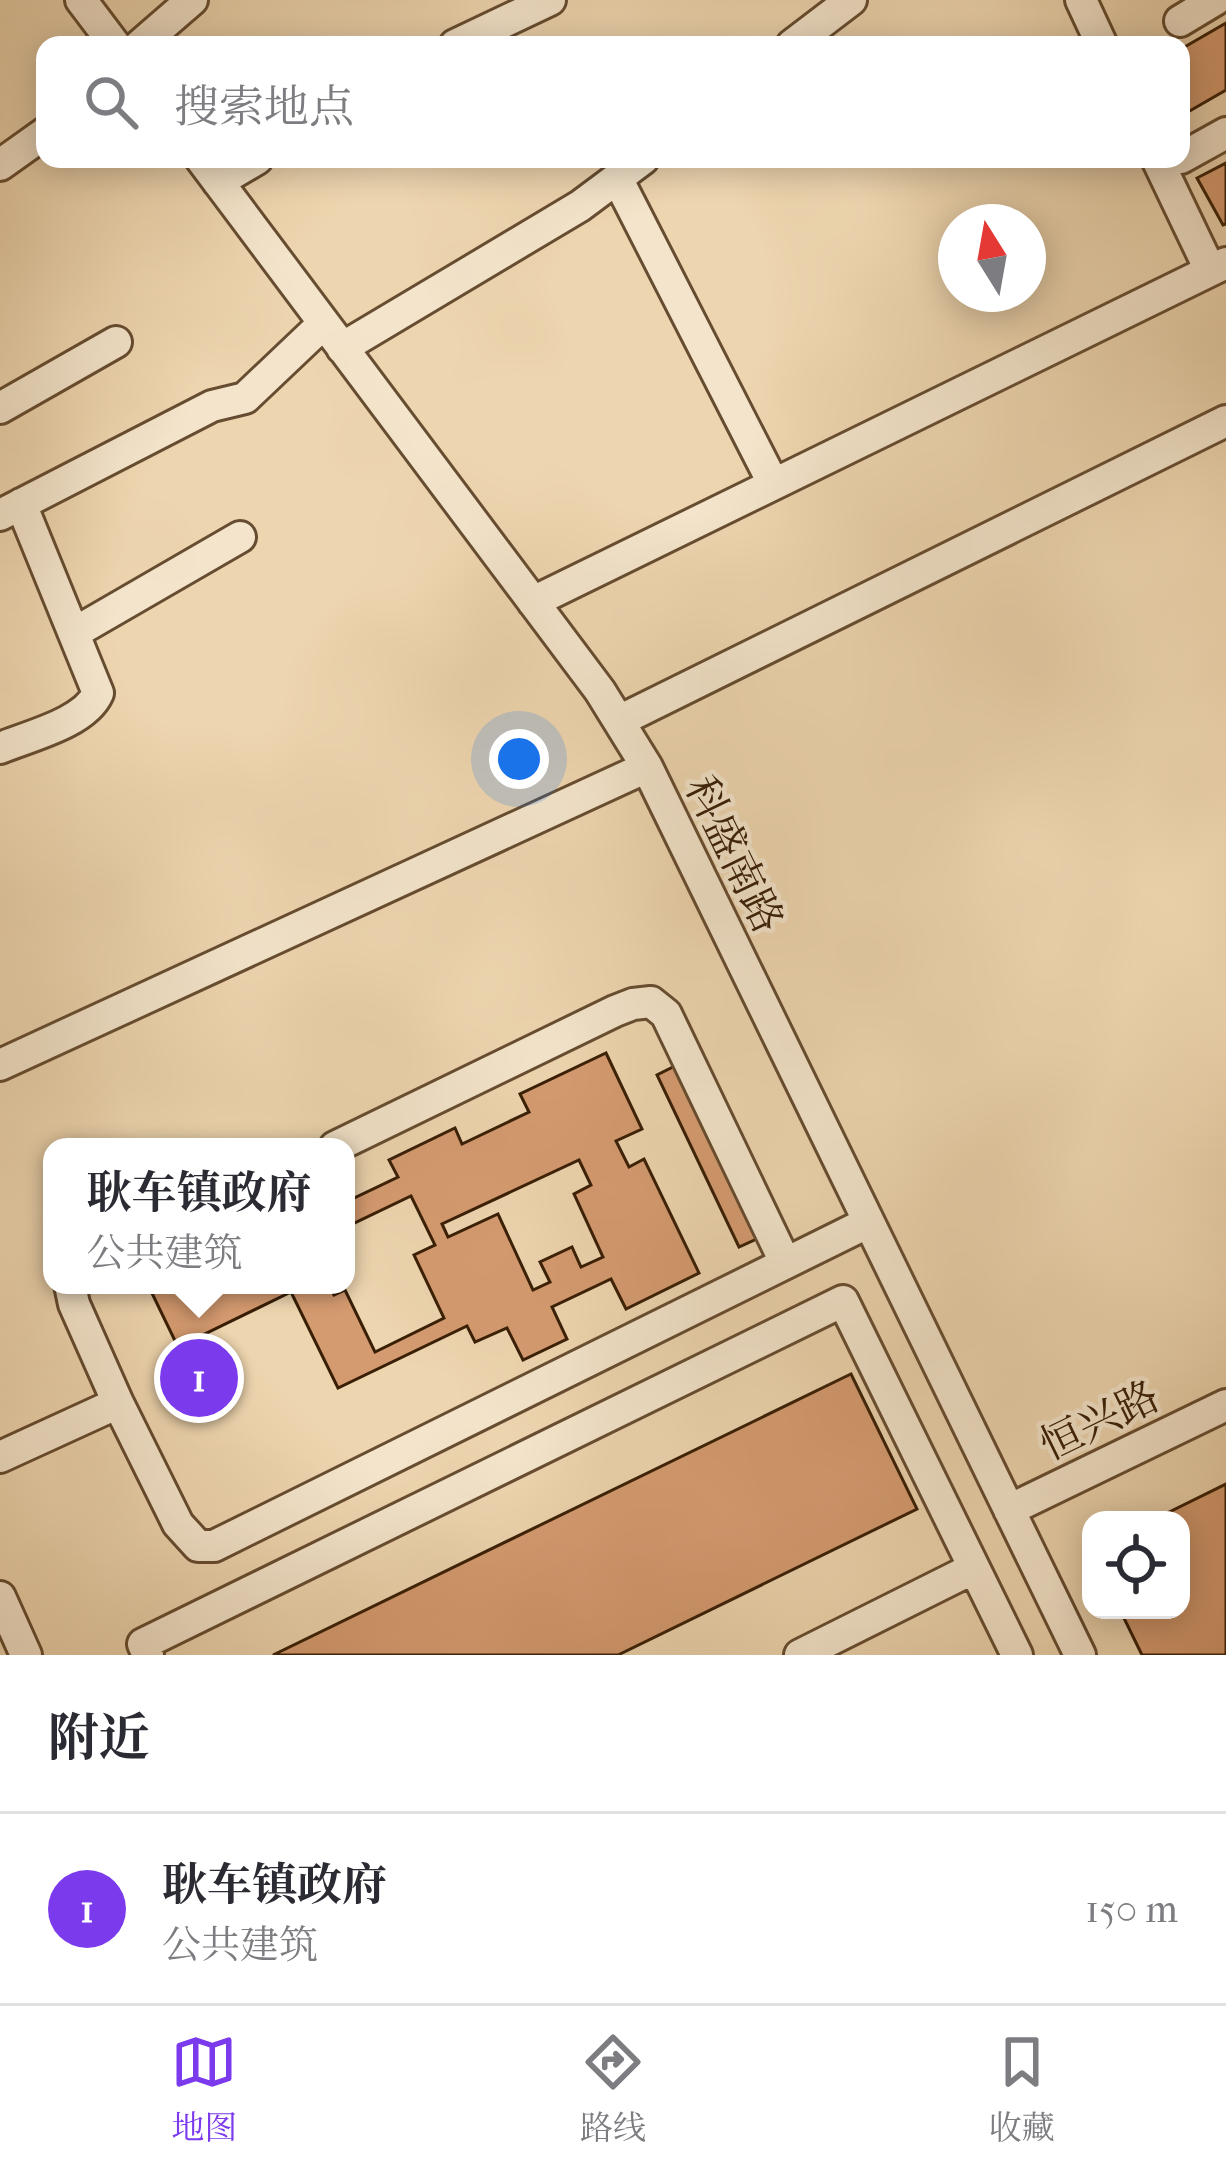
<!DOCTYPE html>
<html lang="zh">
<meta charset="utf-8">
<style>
:root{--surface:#fff;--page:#f7f7f7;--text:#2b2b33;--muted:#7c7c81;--line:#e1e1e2;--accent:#7c3aed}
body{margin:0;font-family:"IM FELL French Canon","Noto Serif SC",serif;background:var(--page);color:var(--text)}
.controls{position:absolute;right:36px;bottom:36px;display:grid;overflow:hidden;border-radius:24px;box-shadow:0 6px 30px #0003}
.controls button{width:108px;height:108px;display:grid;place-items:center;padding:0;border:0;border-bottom:3px solid var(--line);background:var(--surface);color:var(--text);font:60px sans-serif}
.compass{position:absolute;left:938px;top:204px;width:108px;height:108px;border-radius:50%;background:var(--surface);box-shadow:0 6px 30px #0003;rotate:349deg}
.you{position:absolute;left:519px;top:759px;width:42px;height:42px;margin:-30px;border:9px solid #fff;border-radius:50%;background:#1a73e8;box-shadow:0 0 0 18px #1a73e833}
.badge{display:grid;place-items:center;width:78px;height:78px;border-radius:50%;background:var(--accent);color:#fff;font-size:39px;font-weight:700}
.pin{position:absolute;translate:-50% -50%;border:6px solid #fff;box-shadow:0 3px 12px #0006}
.popup{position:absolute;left:43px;top:1138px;width:312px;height:156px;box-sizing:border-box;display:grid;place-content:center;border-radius:24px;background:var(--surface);filter:drop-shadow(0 3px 9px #0005);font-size:39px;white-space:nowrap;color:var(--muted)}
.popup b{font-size:45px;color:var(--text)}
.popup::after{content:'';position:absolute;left:50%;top:100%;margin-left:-24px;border:24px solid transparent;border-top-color:var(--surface)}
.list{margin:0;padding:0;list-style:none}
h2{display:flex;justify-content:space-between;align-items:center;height:156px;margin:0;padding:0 48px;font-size:51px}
h2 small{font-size:39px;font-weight:400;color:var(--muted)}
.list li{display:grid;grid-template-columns:78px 1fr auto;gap:36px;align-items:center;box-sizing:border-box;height:192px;padding:0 48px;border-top:3px solid var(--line)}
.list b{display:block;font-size:45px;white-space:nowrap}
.list p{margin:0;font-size:39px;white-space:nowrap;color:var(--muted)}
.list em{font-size:39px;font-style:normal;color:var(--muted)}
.icon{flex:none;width:66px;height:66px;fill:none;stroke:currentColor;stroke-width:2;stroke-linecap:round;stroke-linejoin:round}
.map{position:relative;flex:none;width:1226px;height:1655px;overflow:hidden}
.search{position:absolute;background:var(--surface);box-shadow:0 6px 30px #0003;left:36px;right:36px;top:36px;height:132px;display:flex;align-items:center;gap:30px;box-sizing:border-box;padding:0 42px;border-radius:24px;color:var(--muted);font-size:45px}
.sheet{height:348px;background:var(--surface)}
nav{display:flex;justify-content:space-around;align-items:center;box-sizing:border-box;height:168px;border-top:3px solid var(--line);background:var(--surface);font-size:33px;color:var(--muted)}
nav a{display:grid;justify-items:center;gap:6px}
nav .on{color:var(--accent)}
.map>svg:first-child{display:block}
.building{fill:#d59b70;stroke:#391f06;stroke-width:3;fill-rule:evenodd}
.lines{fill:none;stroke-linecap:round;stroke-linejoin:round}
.minor-casing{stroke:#664c30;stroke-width:36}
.minor{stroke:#f3e4cb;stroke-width:30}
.labels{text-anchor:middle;stroke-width:9;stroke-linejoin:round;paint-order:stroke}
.street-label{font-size:42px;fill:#391f06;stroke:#f3e4cb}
</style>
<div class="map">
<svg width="1226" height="1655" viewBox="0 0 1226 1655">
<rect width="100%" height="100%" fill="#edd5af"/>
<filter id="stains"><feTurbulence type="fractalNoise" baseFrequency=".00167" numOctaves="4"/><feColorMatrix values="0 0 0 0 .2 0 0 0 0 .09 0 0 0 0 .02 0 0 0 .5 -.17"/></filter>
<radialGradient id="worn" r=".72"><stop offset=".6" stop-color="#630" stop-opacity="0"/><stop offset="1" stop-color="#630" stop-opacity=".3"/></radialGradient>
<!-- building -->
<path class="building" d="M 1226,23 L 1226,90 L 1181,116 L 1181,49 Z
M 1226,163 L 1226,224 L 1223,225 L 1197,178 Z
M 606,1053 L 642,1129 L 616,1141 L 629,1167 L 644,1159 L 699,1273 L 626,1309 L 611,1279 L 552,1307 L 567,1339 L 523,1360 L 507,1328 L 475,1342 L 467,1326 L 338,1388 L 291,1292 L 178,1347 L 148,1285 L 329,1285 L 334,1295 L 345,1290 L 375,1352 L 444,1318 L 414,1255 L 435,1245 L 411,1196 L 346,1227 L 346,1202 L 398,1177 L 389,1160 L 455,1128 L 462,1144 L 529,1112 L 520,1094 ZM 579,1160 L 591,1185 L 574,1194 L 603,1257 L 581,1267 L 572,1247 L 540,1262 L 550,1282 L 533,1290 L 498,1214 L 448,1237 L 442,1224 Z
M 681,1063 L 763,1236 L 739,1247 L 657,1075 Z
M 851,1374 L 917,1509 L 618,1655 L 273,1655 Z
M 1226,1484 L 1226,1655 L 1142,1655 L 1120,1610 L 1181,1610 L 1181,1520 L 1153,1520 Z"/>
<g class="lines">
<defs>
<path id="minor" d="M 81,0 L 115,45
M 1081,0 L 1102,45
M 1180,21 L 1215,0
M 140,45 L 192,0
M 455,45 L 550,0
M 792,45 L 851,0
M 1181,158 L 1226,133
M 201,159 L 600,691 L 647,767 L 1080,1655
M 1157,159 L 1210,270
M 0,165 L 45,133
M 617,178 L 773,483
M 218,182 L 257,159
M 342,348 L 580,206 L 643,159
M 0,408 L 116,342
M 0,515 L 212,406 L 245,398 L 324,323
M 533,602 L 1226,263
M 74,633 L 240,537
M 619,721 L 1226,421
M 0,748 C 29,736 85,723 98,693 L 21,504
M 0,1065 L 647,767
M 335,1147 L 615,1011 L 633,1004 L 651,1002 L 666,1014 L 785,1262
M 70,1285 L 74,1304 L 118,1403
M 0,1457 L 118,1403 L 178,1524 L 198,1546 L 214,1546 L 867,1223
M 1009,1510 L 1226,1405
M 0,1597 L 26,1655
M 148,1655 L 143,1644 L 843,1301 L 1017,1655
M 800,1655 L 974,1568"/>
</defs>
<!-- minor casing -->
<use href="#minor" class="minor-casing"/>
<!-- minor -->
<use href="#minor" class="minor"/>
</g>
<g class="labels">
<!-- street labels -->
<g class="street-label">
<text transform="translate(735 854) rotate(64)" y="15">科盛南路</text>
<text transform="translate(1099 1420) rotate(-26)" y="15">恒兴路</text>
</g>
</g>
<rect width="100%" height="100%" filter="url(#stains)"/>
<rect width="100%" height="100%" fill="url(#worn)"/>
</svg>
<div class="controls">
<button><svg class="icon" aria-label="locate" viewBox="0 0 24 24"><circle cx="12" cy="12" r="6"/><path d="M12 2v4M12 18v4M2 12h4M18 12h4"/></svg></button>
</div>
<svg class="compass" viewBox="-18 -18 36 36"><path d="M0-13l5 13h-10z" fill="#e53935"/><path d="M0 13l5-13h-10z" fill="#7c7c81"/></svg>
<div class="you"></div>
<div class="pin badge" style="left:199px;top:1378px">1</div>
<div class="popup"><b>耿车镇政府</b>公共建筑</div>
<div class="search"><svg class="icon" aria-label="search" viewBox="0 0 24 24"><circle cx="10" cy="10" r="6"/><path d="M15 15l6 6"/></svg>搜索地点</div>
</div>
<section class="sheet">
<h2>附近<small></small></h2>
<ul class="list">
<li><span class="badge">1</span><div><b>耿车镇政府</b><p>公共建筑</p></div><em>150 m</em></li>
</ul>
</section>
<nav>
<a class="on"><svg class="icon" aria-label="map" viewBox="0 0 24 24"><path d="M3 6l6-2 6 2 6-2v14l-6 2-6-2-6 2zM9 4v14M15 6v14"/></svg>地图</a>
<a><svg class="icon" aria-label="directions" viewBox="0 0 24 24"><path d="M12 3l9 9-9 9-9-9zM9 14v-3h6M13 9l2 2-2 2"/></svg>路线</a>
<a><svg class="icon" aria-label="saved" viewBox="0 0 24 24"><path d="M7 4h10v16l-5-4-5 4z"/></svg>收藏</a>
</nav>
